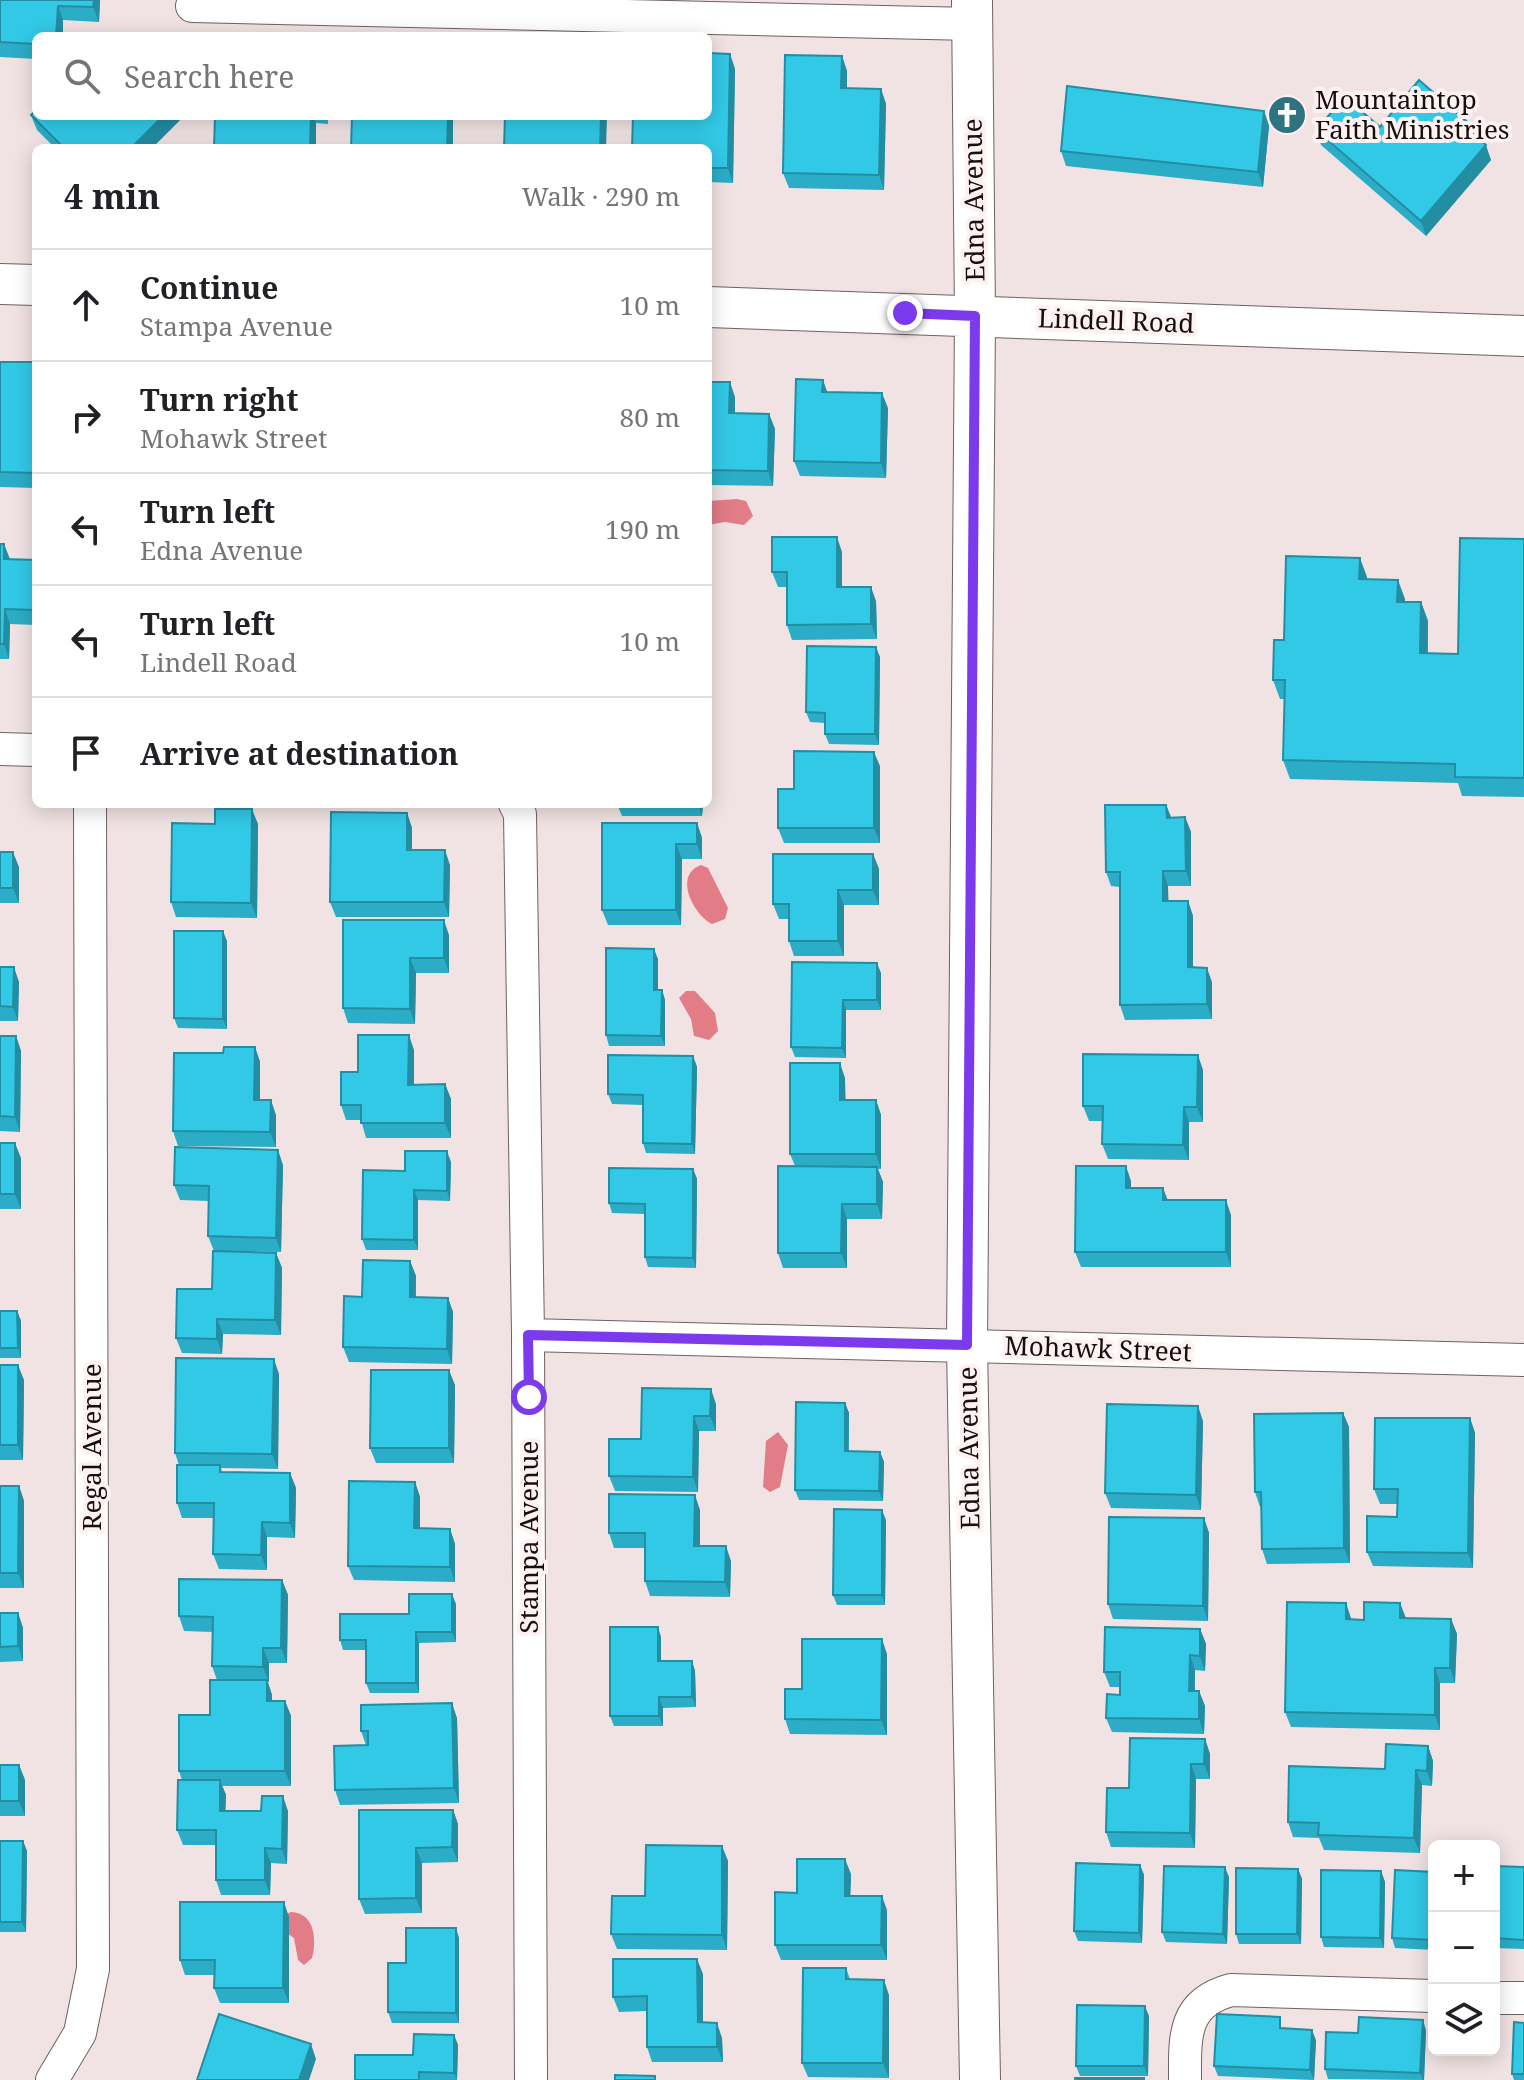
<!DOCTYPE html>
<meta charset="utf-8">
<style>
:root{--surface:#fff;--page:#f2f2f2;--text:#202124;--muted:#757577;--line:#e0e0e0}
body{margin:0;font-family:"Noto Serif",serif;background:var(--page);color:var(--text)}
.controls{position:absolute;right:24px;bottom:24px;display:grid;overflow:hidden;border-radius:12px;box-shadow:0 4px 20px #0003}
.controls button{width:72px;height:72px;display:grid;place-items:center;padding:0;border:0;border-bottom:2px solid var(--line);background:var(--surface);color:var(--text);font:40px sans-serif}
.stop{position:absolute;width:24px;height:24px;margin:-18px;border:6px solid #7c3aed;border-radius:50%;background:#fff}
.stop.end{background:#7c3aed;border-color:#fff;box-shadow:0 2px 8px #0008}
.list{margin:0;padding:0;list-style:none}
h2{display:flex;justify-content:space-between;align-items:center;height:104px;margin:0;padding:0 32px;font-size:34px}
h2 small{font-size:26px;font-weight:400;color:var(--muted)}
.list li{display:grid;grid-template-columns:52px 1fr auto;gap:24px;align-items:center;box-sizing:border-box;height:112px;padding:0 32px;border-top:2px solid var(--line)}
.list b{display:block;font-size:30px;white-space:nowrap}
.list p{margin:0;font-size:26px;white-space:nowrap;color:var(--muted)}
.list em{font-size:26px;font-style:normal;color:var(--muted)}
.icon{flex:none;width:44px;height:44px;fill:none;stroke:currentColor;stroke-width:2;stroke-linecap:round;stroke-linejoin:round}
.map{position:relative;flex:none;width:1524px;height:2080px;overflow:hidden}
.search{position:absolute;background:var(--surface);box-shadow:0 4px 20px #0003;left:32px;top:32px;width:680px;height:88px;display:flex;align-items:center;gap:20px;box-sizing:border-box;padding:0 28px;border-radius:12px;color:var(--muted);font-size:30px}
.panel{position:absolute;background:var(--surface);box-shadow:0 4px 20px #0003;left:32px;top:144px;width:680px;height:664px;border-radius:12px}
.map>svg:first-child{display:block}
.water{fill:#e27c87}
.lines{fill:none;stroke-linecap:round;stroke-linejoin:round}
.minor-casing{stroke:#6e6162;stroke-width:34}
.tertiary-casing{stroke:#6e6162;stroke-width:42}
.minor{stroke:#fff;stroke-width:32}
.tertiary{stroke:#fff;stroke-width:40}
.wall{fill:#2badc7}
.shaded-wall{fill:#238da2}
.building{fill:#32c9e7;stroke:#238da2;stroke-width:2}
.route{stroke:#7c3aed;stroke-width:10}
.labels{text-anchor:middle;stroke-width:8;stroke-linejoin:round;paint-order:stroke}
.poi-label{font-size:26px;fill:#141010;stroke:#fff0f1;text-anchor:start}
.street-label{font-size:26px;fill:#141010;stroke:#fff0f1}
</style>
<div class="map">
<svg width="1524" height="2080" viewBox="0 0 1524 2080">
<rect width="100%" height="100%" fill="#f1e3e3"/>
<!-- water -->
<path class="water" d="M 737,499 L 746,501 L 753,516 L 744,525 L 725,522 L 708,525 L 708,501 Z
M 701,865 L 708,868 L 728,908 L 725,919 L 712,924 C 693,914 673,875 701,865 Z
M 686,991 L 695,991 L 715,1013 L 718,1031 L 709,1040 L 694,1036 L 691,1019 L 679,998 Z
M 778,1432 L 788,1445 L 780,1487 L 770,1492 L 763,1487 L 766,1441 Z
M 291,1912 C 315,1913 317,1940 312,1958 L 304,1965 L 298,1960 L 294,1938 L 282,1930 L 284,1915 Z"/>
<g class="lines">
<defs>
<path id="minor" d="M 192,6 L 972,24
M 0,749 L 36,750
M 515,804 L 520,814 L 528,1335 L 531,2080
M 528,1335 L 1524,1360
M 1494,1998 L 1524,1998
M 52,2080 L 80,2033 L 93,1969 L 90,804
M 1185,2080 C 1185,2038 1182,2003 1231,1990 L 1434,1996"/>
<path id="tertiary" d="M 972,0 L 975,316 L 967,1345 L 980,2080
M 0,284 L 36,285
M 708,307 L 1524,336"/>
</defs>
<!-- minor casing -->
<use href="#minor" class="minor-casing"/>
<!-- tertiary casing -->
<use href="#tertiary" class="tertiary-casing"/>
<!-- minor -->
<use href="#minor" class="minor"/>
<!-- tertiary -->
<use href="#tertiary" class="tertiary"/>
</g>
<!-- wall -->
<path class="wall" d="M 0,0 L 100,0 L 99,22 L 63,20 L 36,36 L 36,59 L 0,57 Z
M 730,54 L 735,69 L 733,183 L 708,182 L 708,116 Z
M 842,56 L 847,71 L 847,88 L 881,89 L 886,104 L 884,190 L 789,188 L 783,173 Z
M 1264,111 L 1269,126 L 1263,187 L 1066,166 L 1061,151 Z
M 31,115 L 183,117 L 152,148 L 55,148 L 37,130 Z
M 215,116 L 328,116 L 328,124 L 316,123 L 316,148 L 214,148 Z
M 1380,127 L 1482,142 L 1491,160 L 1426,236 L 1321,145 L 1316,130 Z
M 0,362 L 36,369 L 36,488 L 0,487 Z
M 708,382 L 735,397 L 735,413 L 769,414 L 775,429 L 773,486 L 708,485 Z
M 888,408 L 886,478 L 800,476 L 794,461 Z
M 1524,539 L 1524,797 L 1462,796 L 1458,783 L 1290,779 L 1283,760 L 1285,699 L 1280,699 L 1273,680 L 1284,640 L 1367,577 L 1367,579 L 1405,599 L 1405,602 L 1421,602 L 1428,621 L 1428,653 L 1458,654 Z
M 0,544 L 10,559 L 36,560 L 36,625 L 10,624 L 9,659 L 0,659 Z
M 842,552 L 842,587 L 876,601 L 877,639 L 792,640 L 787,625 L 787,587 L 778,587 L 772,572 Z
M 880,657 L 879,745 L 829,744 L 825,734 L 825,723 L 810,722 L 806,712 Z
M 880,766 L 880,843 L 784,843 L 778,828 L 794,789 Z
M 617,804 L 703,804 L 702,816 L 622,816 Z
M 1166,805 L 1171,818 L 1185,817 L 1191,832 L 1191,886 L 1168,886 L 1168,901 L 1188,901 L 1193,916 L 1193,967 L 1212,982 L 1212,1019 L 1125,1020 L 1120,1005 L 1120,887 L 1111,886 L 1106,872 Z
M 407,813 L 412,828 L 412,850 L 450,865 L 449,917 L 336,917 L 330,902 Z
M 697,823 L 702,838 L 702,859 L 682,859 L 681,925 L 608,925 L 602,910 Z
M 258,824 L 257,918 L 176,917 L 171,902 Z
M 0,852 L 19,867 L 19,903 L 0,903 Z
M 873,854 L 879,869 L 879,905 L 844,905 L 844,956 L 794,956 L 789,941 L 789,919 L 779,919 L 773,904 Z
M 343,920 L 449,935 L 449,973 L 416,973 L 415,1024 L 348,1023 L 343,1008 Z
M 227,941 L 227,1029 L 178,1028 L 174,1018 Z
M 658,959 L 658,990 L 662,990 L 665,1000 L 665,1046 L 609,1046 L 606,1035 Z
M 792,962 L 881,973 L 881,1010 L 846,1010 L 846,1058 L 795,1057 L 791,1047 Z
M 0,967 L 19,982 L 18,1021 L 0,1021 Z
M 0,1036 L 16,1036 L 21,1051 L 20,1132 L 0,1131 Z
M 255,1047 L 260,1062 L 260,1100 L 276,1115 L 276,1147 L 178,1146 L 173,1131 L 223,1053 Z
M 414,1050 L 414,1085 L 445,1084 L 451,1099 L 451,1138 L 366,1138 L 361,1120 L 346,1120 L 341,1105 L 358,1072 Z
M 693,1056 L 697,1067 L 695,1154 L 646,1153 L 643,1143 L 643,1105 L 612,1104 L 608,1094 Z
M 1203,1070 L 1203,1122 L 1189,1122 L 1189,1160 L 1108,1159 L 1102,1144 L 1103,1121 L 1089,1121 L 1083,1106 Z
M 845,1078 L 845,1100 L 876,1100 L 881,1115 L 881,1169 L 878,1169 L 883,1182 L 882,1219 L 847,1219 L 847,1268 L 783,1268 L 778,1253 L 795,1166 L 790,1154 Z
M 0,1143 L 21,1158 L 21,1209 L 0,1209 Z
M 451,1162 L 450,1201 L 418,1200 L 418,1250 L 366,1250 L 362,1239 L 405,1171 Z
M 283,1165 L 281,1252 L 214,1251 L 208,1236 L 209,1201 L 180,1200 L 174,1185 Z
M 693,1169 L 697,1179 L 696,1268 L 648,1267 L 645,1257 L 645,1214 L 612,1213 L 609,1203 Z
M 1131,1181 L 1131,1188 L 1168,1200 L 1231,1215 L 1231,1267 L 1081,1267 L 1075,1252 Z
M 276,1253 L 282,1268 L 281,1335 L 223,1334 L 222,1354 L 182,1353 L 176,1338 Z
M 410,1261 L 416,1276 L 416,1297 L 448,1298 L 453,1312 L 452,1364 L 349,1362 L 343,1347 L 362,1297 Z
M 0,1311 L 17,1311 L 21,1321 L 21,1358 L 0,1358 Z
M 0,1365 L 24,1380 L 23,1460 L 0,1460 Z
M 279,1374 L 278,1469 L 221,1468 L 222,1472 L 290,1473 L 296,1488 L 295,1538 L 267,1537 L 267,1570 L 219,1569 L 213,1554 L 214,1518 L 182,1518 L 177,1503 L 179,1465 L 175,1453 Z
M 455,1385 L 454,1463 L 376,1463 L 370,1448 Z
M 845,1403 L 849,1413 L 849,1451 L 880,1452 L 884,1462 L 883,1501 L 799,1500 L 795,1490 Z
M 716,1404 L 716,1431 L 699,1431 L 698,1492 L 615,1491 L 609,1476 L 641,1439 Z
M 1343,1413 L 1349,1427 L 1350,1563 L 1267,1564 L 1262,1549 L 1261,1507 L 1260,1507 L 1255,1492 Z
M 1470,1418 L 1475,1433 L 1473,1568 L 1373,1566 L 1367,1552 L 1397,1517 L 1397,1504 L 1380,1504 L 1374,1489 Z
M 1203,1421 L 1201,1510 L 1111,1508 L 1105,1493 Z
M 415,1482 L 420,1497 L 420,1529 L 450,1529 L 455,1544 L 455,1582 L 354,1580 L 348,1566 Z
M 0,1486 L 19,1486 L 24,1501 L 24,1588 L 0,1588 Z
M 700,1510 L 700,1546 L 731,1561 L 730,1597 L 650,1596 L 645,1581 L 645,1548 L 614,1548 L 609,1533 Z
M 1204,1518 L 1209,1533 L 1208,1621 L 1113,1619 L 1108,1604 Z
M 886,1520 L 885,1605 L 837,1605 L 833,1595 Z
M 282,1580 L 288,1595 L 287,1663 L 269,1663 L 269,1682 L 268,1682 L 272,1695 L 272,1701 L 285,1701 L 291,1716 L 291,1786 L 222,1786 L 226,1795 L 225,1811 L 288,1811 L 287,1864 L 271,1863 L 270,1895 L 221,1895 L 216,1880 L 216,1845 L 183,1845 L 177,1830 L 182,1780 L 179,1771 L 210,1715 L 217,1680 L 212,1666 L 213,1632 L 184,1631 L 179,1616 Z
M 1400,1603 L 1405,1618 L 1451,1619 L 1457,1634 L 1455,1683 L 1440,1683 L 1440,1730 L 1291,1727 L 1285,1712 L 1351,1618 L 1351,1620 L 1364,1620 Z
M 456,1604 L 456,1642 L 419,1643 L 419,1693 L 370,1693 L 366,1683 L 366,1650 L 343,1650 L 340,1640 L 409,1614 Z
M 0,1613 L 18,1613 L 23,1628 L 23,1661 L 0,1662 Z
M 1200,1629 L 1206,1644 L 1205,1671 L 1195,1670 L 1195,1691 L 1199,1691 L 1205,1706 L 1204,1734 L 1112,1732 L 1106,1718 L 1120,1695 L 1120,1687 L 1110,1687 L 1104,1672 Z
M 661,1637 L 661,1661 L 692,1661 L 695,1671 L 696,1707 L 663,1708 L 663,1726 L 614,1726 L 610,1716 Z
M 887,1654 L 887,1735 L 790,1734 L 785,1719 L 802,1689 Z
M 457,1718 L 459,1803 L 340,1805 L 335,1790 L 366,1745 L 361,1731 Z
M 1205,1739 L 1210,1754 L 1210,1779 L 1196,1779 L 1195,1848 L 1111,1847 L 1106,1832 L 1129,1788 Z
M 1428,1746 L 1433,1761 L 1432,1786 L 1422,1785 L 1420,1853 L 1324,1850 L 1319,1838 L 1293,1837 L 1288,1822 Z
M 0,1765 L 19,1765 L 25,1780 L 25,1816 L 0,1816 Z
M 453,1810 L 458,1824 L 458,1862 L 422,1863 L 422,1913 L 365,1914 L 359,1899 Z
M 0,1841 L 23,1841 L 27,1851 L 26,1932 L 0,1932 Z
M 722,1846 L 728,1861 L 727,1950 L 617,1949 L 611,1934 Z
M 1140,1865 L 1144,1875 L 1142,1943 L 1078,1941 L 1074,1931 Z
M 1494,1866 L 1524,1867 L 1524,1949 L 1494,1948 Z
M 1298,1869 L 1302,1879 L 1301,1944 L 1239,1944 L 1236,1934 Z
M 1381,1871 L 1385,1882 L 1384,1948 L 1324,1947 L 1321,1937 Z
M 1434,1872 L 1434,1950 L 1395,1948 L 1392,1938 Z
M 851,1874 L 850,1896 L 887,1910 L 887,1960 L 781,1960 L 775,1945 L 797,1893 Z
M 1229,1877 L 1227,1944 L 1166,1942 L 1162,1932 Z
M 289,1917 L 289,2003 L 220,2003 L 214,1988 L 214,1975 L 185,1975 L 180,1960 Z
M 459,1938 L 459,2023 L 392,2023 L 388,2012 Z
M 846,1968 L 850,1979 L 889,1995 L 889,2078 L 808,2077 L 802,2063 Z
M 703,1974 L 703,2022 L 722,2038 L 723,2062 L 652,2062 L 647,2047 L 647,2011 L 619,2012 L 613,1997 Z
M 1149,2016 L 1148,2076 L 1080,2076 L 1076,2066 Z
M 1524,2023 L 1524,2080 L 1514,2080 L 1512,2074 Z
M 1284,2027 L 1284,2029 L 1316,2040 L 1314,2080 L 1218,2076 L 1214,2066 Z
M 1426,2030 L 1424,2080 L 1328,2079 L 1325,2069 L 1358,2033 Z
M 454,2035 L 458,2045 L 457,2080 L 355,2080 L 413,2055 Z"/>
<!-- shaded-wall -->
<path class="shaded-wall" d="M 94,0 L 100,0 L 99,22 L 93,7 Z
M 58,6 L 63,20 L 63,36 L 56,36 Z
M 730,54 L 735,69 L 733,183 L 728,168 Z
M 842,56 L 847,71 L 847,103 L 841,88 Z
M 881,89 L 886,104 L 884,190 L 879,175 Z
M 1264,111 L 1269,126 L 1263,187 L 1258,172 Z
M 163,116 L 183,117 L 152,148 L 131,148 Z
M 311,116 L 314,116 L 316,123 L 316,148 L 310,148 Z
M 448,116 L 453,116 L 453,148 L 447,148 Z
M 601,116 L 607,116 L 606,148 L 600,148 Z
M 1479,132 L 1484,147 L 1486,145 L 1491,160 L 1426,236 L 1421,221 Z
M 33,362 L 36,369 L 36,400 L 33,392 Z
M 823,380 L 828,394 L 822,392 Z
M 730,382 L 735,397 L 735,428 L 729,413 Z
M 882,393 L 888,408 L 886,478 L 881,463 Z
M 769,414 L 775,429 L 773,486 L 768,471 Z
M 837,537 L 842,552 L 842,602 L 837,587 Z
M 4,544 L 10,559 L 4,559 Z
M 1360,558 L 1367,577 L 1366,598 L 1359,579 Z
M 1398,580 L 1405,599 L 1404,621 L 1397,602 Z
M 871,587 L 876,601 L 877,639 L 871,624 Z
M 1421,602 L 1428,621 L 1427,672 L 1420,653 Z
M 5,609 L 10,624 L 9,659 L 4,644 Z
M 876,647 L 880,657 L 879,745 L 875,734 Z
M 874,752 L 880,766 L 880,843 L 874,828 Z
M 698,804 L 703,804 L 702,816 Z
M 1166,805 L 1172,819 L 1167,818 Z
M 252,809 L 258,824 L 257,918 L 251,903 Z
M 407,813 L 412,828 L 412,865 L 407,850 Z
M 1185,817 L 1191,832 L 1191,886 L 1186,871 Z
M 697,823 L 702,838 L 702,859 L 697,844 Z
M 676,844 L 682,859 L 681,925 L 676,910 Z
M 445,850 L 450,865 L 449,917 L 444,902 Z
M 13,852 L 19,867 L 19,903 L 13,888 Z
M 873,854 L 879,869 L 879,905 L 873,890 Z
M 1163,871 L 1168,886 L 1169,916 L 1163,901 Z
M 838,890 L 844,905 L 844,956 L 838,941 Z
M 1188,901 L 1193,916 L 1193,982 L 1188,967 Z
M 444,920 L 449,935 L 449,973 L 444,958 Z
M 223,931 L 227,941 L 227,1029 L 223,1019 Z
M 654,949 L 658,959 L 658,1000 L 654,990 Z
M 410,958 L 416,973 L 415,1024 L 410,1009 Z
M 877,963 L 881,973 L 881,1010 L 877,1000 Z
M 14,967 L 19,982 L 18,1021 L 13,1007 Z
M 1207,968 L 1212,982 L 1212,1019 L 1207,1004 Z
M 662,990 L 665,1000 L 665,1046 L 661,1036 Z
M 843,1000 L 846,1010 L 846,1058 L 842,1048 Z
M 409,1035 L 414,1050 L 414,1100 L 408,1085 Z
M 16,1036 L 21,1051 L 20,1132 L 15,1117 Z
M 255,1047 L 260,1062 L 260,1115 L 254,1100 Z
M 1198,1055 L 1203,1070 L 1203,1122 L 1197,1107 Z
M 693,1056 L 697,1067 L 695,1154 L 692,1144 Z
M 840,1063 L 845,1078 L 846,1115 L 840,1100 Z
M 445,1084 L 451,1099 L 451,1138 L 445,1123 Z
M 271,1100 L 276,1115 L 276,1147 L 270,1132 Z
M 876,1100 L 881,1115 L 881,1169 L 876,1154 Z
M 1184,1107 L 1189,1122 L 1189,1160 L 1183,1145 Z
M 15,1143 L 21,1158 L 21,1209 L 15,1194 Z
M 278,1150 L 283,1165 L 281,1252 L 276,1238 Z
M 447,1151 L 451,1162 L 450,1201 L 447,1191 Z
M 1126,1166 L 1131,1181 L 1131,1203 L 1126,1188 Z
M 877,1167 L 883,1182 L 882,1219 L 877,1204 Z
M 693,1169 L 697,1179 L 696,1268 L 693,1258 Z
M 1163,1188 L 1169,1203 L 1163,1200 Z
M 414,1190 L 418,1200 L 418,1250 L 414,1240 Z
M 1226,1200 L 1231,1215 L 1231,1267 L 1226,1252 Z
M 842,1204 L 847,1219 L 847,1268 L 841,1253 Z
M 276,1253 L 282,1268 L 281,1335 L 275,1320 Z
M 410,1261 L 416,1276 L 415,1312 L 410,1297 Z
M 448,1298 L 453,1312 L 452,1364 L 447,1349 Z
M 17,1311 L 21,1321 L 21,1358 L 18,1348 Z
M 217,1319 L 223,1334 L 222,1354 L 217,1339 Z
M 274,1359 L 279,1374 L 278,1469 L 272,1454 Z
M 18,1365 L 24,1380 L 23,1460 L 18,1445 Z
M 449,1370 L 455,1385 L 454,1463 L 449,1448 Z
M 711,1389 L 716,1404 L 716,1431 L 710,1416 Z
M 845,1403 L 849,1413 L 848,1461 L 845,1451 Z
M 1198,1406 L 1203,1421 L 1201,1510 L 1196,1495 Z
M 1343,1413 L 1349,1427 L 1350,1563 L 1344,1548 Z
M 694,1416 L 699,1431 L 698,1492 L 693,1477 Z
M 1470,1418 L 1475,1433 L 1473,1568 L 1468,1553 Z
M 880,1452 L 884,1462 L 883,1501 L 879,1491 Z
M 290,1473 L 296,1488 L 295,1538 L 290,1523 Z
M 415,1482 L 420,1497 L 420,1543 L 414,1528 Z
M 19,1486 L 24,1501 L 24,1588 L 18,1573 Z
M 695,1495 L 700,1510 L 700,1560 L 694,1546 Z
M 882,1510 L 886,1520 L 885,1605 L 882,1595 Z
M 1204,1518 L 1209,1533 L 1208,1621 L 1203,1606 Z
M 262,1522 L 267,1537 L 267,1570 L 261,1555 Z
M 450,1529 L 455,1544 L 455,1582 L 450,1567 Z
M 726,1546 L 731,1561 L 730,1597 L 725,1582 Z
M 282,1580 L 288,1595 L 287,1663 L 281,1648 Z
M 452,1594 L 456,1604 L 456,1642 L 452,1632 Z
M 1346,1603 L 1351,1618 L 1351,1634 L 1346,1619 Z
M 1400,1603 L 1406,1618 L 1400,1618 Z
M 18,1613 L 23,1628 L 23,1661 L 18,1646 Z
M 1451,1619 L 1457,1634 L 1455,1683 L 1450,1668 Z
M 658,1627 L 661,1637 L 661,1671 L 658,1661 Z
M 1200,1629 L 1206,1644 L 1205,1671 L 1200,1656 Z
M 416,1632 L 419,1643 L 419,1693 L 416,1683 Z
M 882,1639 L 887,1654 L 887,1735 L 881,1720 Z
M 263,1648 L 269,1663 L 269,1682 L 263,1667 Z
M 1190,1655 L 1195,1670 L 1194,1706 L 1189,1691 Z
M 692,1661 L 695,1671 L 696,1707 L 692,1697 Z
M 1435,1668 L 1440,1683 L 1440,1730 L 1435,1715 Z
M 267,1680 L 272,1695 L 272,1716 L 267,1701 Z
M 1199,1691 L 1205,1706 L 1204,1734 L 1199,1719 Z
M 659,1697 L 663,1708 L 663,1726 L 659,1716 Z
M 285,1701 L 291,1716 L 291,1786 L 285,1771 Z
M 452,1703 L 457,1718 L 459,1803 L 454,1788 Z
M 1205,1739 L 1210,1754 L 1210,1779 L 1204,1764 Z
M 1428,1746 L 1433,1761 L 1432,1786 L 1427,1771 Z
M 1191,1764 L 1196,1779 L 1195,1848 L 1190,1833 Z
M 19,1765 L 25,1780 L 25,1816 L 19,1801 Z
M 1416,1770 L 1422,1785 L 1420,1853 L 1414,1838 Z
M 220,1780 L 226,1795 L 225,1826 L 220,1811 Z
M 283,1796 L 288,1811 L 287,1864 L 282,1849 Z
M 453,1810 L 458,1824 L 458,1862 L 452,1847 Z
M 23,1841 L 27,1851 L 26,1932 L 22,1922 Z
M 722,1846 L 728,1861 L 727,1950 L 722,1935 Z
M 265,1848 L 271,1863 L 270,1895 L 265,1880 Z
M 416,1848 L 422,1863 L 422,1913 L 416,1898 Z
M 845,1859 L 851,1874 L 850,1911 L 845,1896 Z
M 1140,1865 L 1144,1875 L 1142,1943 L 1139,1933 Z
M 1225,1867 L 1229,1877 L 1227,1944 L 1223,1934 Z
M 1298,1869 L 1302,1879 L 1301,1944 L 1297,1934 Z
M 1381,1871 L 1385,1882 L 1384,1948 L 1380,1938 Z
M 882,1896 L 887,1910 L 887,1960 L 881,1945 Z
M 284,1902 L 289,1917 L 289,2003 L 283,1988 Z
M 456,1928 L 459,1938 L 459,2023 L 456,2013 Z
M 697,1959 L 703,1974 L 703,2037 L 698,2022 Z
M 884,1980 L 889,1995 L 889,2078 L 883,2063 Z
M 1145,2006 L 1149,2016 L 1148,2076 L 1144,2066 Z
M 1423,2020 L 1426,2030 L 1424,2080 L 1423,2080 L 1420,2073 Z
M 717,2023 L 722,2038 L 723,2062 L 717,2047 Z
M 1312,2030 L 1316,2040 L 1314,2080 L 1310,2070 Z
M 454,2035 L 458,2045 L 457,2080 L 454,2073 Z
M 311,2044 L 316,2059 L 309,2080 L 299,2080 Z"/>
<!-- building -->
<path class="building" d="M 0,0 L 94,0 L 93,7 L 58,6 L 56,36 L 36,36 L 36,44 L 0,42 Z
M 708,53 L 730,54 L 728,168 L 708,168 L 708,148 L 632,148 L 633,116 L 708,116 Z
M 785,55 L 842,56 L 841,88 L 881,89 L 879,175 L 783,173 Z
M 1419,80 L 1479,132 L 1476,136 L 1486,145 L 1421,221 L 1316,130 L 1345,97 L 1380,127 Z
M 1067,86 L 1264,111 L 1258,172 L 1061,151 Z
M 36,110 L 36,116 L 163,116 L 131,148 L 64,148 L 31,115 Z
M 215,116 L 311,116 L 310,148 L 214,148 Z
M 352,116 L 448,116 L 447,148 L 351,148 Z
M 505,116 L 601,116 L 600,148 L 504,148 Z
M 0,362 L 33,362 L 33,392 L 36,392 L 36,473 L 0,472 Z
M 796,379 L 823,380 L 822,392 L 882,393 L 881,463 L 794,461 Z
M 708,382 L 730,382 L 729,413 L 769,414 L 768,471 L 708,470 Z
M 772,537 L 837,537 L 837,587 L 871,587 L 871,624 L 787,625 L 787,572 L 772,572 Z
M 1460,538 L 1524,539 L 1524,778 L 1455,777 L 1455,764 L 1283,760 L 1285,680 L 1273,680 L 1274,640 L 1284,640 L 1286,556 L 1360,558 L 1359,579 L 1398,580 L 1397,602 L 1421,602 L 1420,653 L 1458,654 Z
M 0,544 L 4,544 L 4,559 L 36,560 L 36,610 L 5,609 L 4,644 L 0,644 Z
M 807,646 L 876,647 L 875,734 L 825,734 L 825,713 L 806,712 Z
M 794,751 L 874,752 L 874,828 L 778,828 L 778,789 L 794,789 Z
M 1105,805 L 1166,805 L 1167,818 L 1185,817 L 1186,871 L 1163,871 L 1163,901 L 1188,901 L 1188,967 L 1207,968 L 1207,1004 L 1120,1005 L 1120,872 L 1106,872 Z
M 215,809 L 252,809 L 251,903 L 171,902 L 172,823 L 215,824 Z
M 331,812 L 407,813 L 407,850 L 445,850 L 444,902 L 330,902 Z
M 602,823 L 697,823 L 697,844 L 676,844 L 676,910 L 602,910 Z
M 0,852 L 13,852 L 13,888 L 0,888 Z
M 773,854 L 873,854 L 873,890 L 838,890 L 838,941 L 789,941 L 789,904 L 773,904 Z
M 343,920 L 444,920 L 444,958 L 410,958 L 410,1009 L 343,1008 Z
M 174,931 L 223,931 L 223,1019 L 174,1018 Z
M 606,948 L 654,949 L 654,990 L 662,990 L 661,1036 L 606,1035 Z
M 792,962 L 877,963 L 877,1000 L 843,1000 L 842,1048 L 791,1047 Z
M 0,967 L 14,967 L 13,1007 L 0,1006 Z
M 358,1035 L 409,1035 L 408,1085 L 445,1084 L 445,1123 L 361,1123 L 361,1105 L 341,1105 L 341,1072 L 358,1072 Z
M 0,1036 L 16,1036 L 15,1117 L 0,1116 Z
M 224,1047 L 255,1047 L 254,1100 L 271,1100 L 270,1132 L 173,1131 L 174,1053 L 223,1053 Z
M 1083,1054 L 1198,1055 L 1197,1107 L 1184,1107 L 1183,1145 L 1102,1144 L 1103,1106 L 1083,1106 Z
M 608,1055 L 693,1056 L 692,1144 L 643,1143 L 643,1095 L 608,1094 Z
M 790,1063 L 840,1063 L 840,1100 L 876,1100 L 876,1154 L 790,1154 Z
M 0,1143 L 15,1143 L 15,1194 L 0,1194 Z
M 175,1147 L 278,1150 L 276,1238 L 208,1236 L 209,1186 L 174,1185 Z
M 405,1151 L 447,1151 L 447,1191 L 414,1190 L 414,1240 L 362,1239 L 363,1170 L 405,1171 Z
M 778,1166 L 877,1167 L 877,1204 L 842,1204 L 841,1253 L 778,1253 Z
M 1076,1166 L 1126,1166 L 1126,1188 L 1163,1188 L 1163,1200 L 1226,1200 L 1226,1252 L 1075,1252 Z
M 609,1168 L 693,1169 L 693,1258 L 645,1257 L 645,1204 L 609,1203 Z
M 213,1251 L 276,1253 L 275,1320 L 217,1319 L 217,1339 L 176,1338 L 177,1289 L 212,1289 Z
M 363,1260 L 410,1261 L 410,1297 L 448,1298 L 447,1349 L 343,1347 L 344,1296 L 362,1297 Z
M 0,1311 L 17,1311 L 18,1348 L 0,1348 Z
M 176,1358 L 274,1359 L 272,1454 L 175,1453 Z
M 0,1365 L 18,1365 L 18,1445 L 0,1445 Z
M 371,1370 L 449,1370 L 449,1448 L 370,1448 Z
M 642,1388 L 711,1389 L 710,1416 L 694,1416 L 693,1477 L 609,1476 L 609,1439 L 641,1439 Z
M 796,1402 L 845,1403 L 845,1451 L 880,1452 L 879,1491 L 795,1490 Z
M 1107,1404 L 1198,1406 L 1196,1495 L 1105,1493 Z
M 1343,1413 L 1344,1548 L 1262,1549 L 1261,1492 L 1255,1492 L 1254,1414 Z
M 1375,1418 L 1470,1418 L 1468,1553 L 1367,1552 L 1367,1516 L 1397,1517 L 1398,1489 L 1374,1489 Z
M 177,1465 L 220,1465 L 220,1472 L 290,1473 L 290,1523 L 262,1522 L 261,1555 L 213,1554 L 214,1503 L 177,1503 Z
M 349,1481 L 415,1482 L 414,1528 L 450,1529 L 450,1567 L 348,1566 Z
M 0,1486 L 19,1486 L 18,1573 L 0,1573 Z
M 609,1494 L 695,1495 L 694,1546 L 726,1546 L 725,1582 L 645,1581 L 645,1533 L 609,1533 Z
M 834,1509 L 882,1510 L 882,1595 L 833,1595 Z
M 1109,1517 L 1204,1518 L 1203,1606 L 1108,1604 Z
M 179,1579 L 282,1580 L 281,1648 L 263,1648 L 263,1667 L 212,1666 L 213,1617 L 179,1616 Z
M 409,1594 L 452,1594 L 452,1632 L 416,1632 L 416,1683 L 366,1683 L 366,1640 L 340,1640 L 340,1614 L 409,1614 Z
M 1287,1602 L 1346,1603 L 1346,1619 L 1364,1620 L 1364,1602 L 1400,1603 L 1400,1618 L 1451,1619 L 1450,1668 L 1435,1668 L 1435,1715 L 1285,1712 Z
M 0,1613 L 18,1613 L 18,1646 L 0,1647 Z
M 610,1627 L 658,1627 L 658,1661 L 692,1661 L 692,1697 L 659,1697 L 659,1716 L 610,1716 Z
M 1105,1627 L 1200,1629 L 1200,1656 L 1190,1655 L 1189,1691 L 1199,1691 L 1199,1719 L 1106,1718 L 1107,1694 L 1120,1695 L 1120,1672 L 1104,1672 Z
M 802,1639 L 882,1639 L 881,1720 L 785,1719 L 785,1689 L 802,1689 Z
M 210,1680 L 267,1680 L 267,1701 L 285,1701 L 285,1771 L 179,1771 L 179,1715 L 210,1715 Z
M 452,1703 L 454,1788 L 335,1790 L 334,1746 L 368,1745 L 368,1731 L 361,1731 L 361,1705 Z
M 1130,1738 L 1205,1739 L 1204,1764 L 1191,1764 L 1190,1833 L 1106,1832 L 1107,1788 L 1129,1788 Z
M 1386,1744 L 1428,1746 L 1427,1771 L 1416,1770 L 1414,1838 L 1318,1835 L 1319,1823 L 1288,1822 L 1289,1766 L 1385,1769 Z
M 0,1765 L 19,1765 L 19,1801 L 0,1801 Z
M 178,1780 L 220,1780 L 220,1811 L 261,1811 L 262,1796 L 283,1796 L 282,1849 L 265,1848 L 265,1880 L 216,1880 L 216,1830 L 177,1830 Z
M 359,1810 L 453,1810 L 452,1847 L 416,1848 L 416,1898 L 359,1899 Z
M 0,1841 L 23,1841 L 22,1922 L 0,1922 Z
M 646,1845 L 722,1846 L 722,1935 L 611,1934 L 612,1896 L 645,1896 Z
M 797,1859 L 845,1859 L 845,1896 L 882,1896 L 881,1945 L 775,1945 L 775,1892 L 797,1893 Z
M 1076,1863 L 1140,1865 L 1139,1933 L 1074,1931 Z
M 1164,1866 L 1225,1867 L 1223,1934 L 1162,1932 Z
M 1494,1866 L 1524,1867 L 1524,1940 L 1494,1938 Z
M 1236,1868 L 1298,1869 L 1297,1934 L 1236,1934 Z
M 1321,1870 L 1381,1871 L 1380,1938 L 1321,1937 Z
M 1395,1870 L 1434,1872 L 1434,1940 L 1392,1938 Z
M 180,1902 L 284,1902 L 283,1988 L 214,1988 L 215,1960 L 180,1960 Z
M 406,1928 L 456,1928 L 456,2013 L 388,2012 L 388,1963 L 406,1963 Z
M 613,1959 L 697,1959 L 698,2022 L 717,2023 L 717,2047 L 647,2047 L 647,1996 L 613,1997 Z
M 803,1968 L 846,1968 L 846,1979 L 884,1980 L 883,2063 L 802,2063 Z
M 1077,2005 L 1145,2006 L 1144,2066 L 1076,2066 Z
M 219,2014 L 311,2044 L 299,2080 L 197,2080 Z
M 1217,2014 L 1280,2017 L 1280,2028 L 1312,2030 L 1310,2070 L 1214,2066 Z
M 1359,2017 L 1423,2020 L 1420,2073 L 1325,2069 L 1326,2032 L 1358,2033 Z
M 1514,2022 L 1524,2023 L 1524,2074 L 1512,2074 Z
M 414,2034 L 454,2035 L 454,2073 L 419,2072 L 419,2080 L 355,2080 L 355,2055 L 413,2055 Z
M 615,2075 L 655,2076 L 655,2080 L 615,2080 Z
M 1075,2078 L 1144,2078 L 1144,2080 L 1075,2080 Z"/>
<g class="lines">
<!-- route -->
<path class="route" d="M 529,1397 L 528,1335 L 967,1345 L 975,316 L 905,313"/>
</g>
<!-- icons -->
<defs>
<symbol id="church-disc" viewBox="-11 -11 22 22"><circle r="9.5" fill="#2e7382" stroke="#fff0f1"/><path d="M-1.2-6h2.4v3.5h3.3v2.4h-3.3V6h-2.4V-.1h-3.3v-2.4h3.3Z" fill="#fff"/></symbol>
</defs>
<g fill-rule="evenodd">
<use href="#church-disc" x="1265" y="93" width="44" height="44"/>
</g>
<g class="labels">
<!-- poi labels -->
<g class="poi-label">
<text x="1315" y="109">Mountaintop<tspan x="1315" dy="30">Faith Ministries</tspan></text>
</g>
<!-- street labels -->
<g class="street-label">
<text transform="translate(974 200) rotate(-91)" y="9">Edna Avenue</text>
<text transform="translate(1116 321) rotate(2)" y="9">Lindell Road</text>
<text transform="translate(1098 1349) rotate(2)" y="9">Mohawk Street</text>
<text transform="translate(92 1447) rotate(-90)" y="9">Regal Avenue</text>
<text transform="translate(969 1448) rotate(-91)" y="9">Edna Avenue</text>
<text transform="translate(529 1537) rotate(-90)" y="9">Stampa Avenue</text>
</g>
</g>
</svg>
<div class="controls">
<button>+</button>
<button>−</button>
<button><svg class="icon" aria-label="layers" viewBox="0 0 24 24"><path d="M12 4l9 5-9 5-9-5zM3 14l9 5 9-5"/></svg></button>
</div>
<div class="stop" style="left:529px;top:1397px"></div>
<div class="stop end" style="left:905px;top:313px"></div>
<div class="search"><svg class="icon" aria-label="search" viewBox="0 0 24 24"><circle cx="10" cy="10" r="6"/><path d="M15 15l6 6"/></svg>Search here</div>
<section class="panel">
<h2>4 min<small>Walk · 290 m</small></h2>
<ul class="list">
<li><svg class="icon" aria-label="ahead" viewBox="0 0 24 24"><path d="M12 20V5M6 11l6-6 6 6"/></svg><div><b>Continue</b><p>Stampa Avenue</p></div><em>10 m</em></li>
<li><svg class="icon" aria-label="right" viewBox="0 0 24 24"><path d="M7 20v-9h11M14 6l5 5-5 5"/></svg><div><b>Turn right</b><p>Mohawk Street</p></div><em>80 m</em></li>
<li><svg class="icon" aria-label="left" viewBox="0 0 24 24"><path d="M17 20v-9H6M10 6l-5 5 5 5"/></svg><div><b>Turn left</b><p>Edna Avenue</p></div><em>190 m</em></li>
<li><svg class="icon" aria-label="left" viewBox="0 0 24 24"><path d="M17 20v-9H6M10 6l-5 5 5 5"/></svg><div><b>Turn left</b><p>Lindell Road</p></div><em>10 m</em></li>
<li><svg class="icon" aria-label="arrive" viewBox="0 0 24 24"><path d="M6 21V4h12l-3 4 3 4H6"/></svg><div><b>Arrive at destination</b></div></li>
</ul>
</section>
</div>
